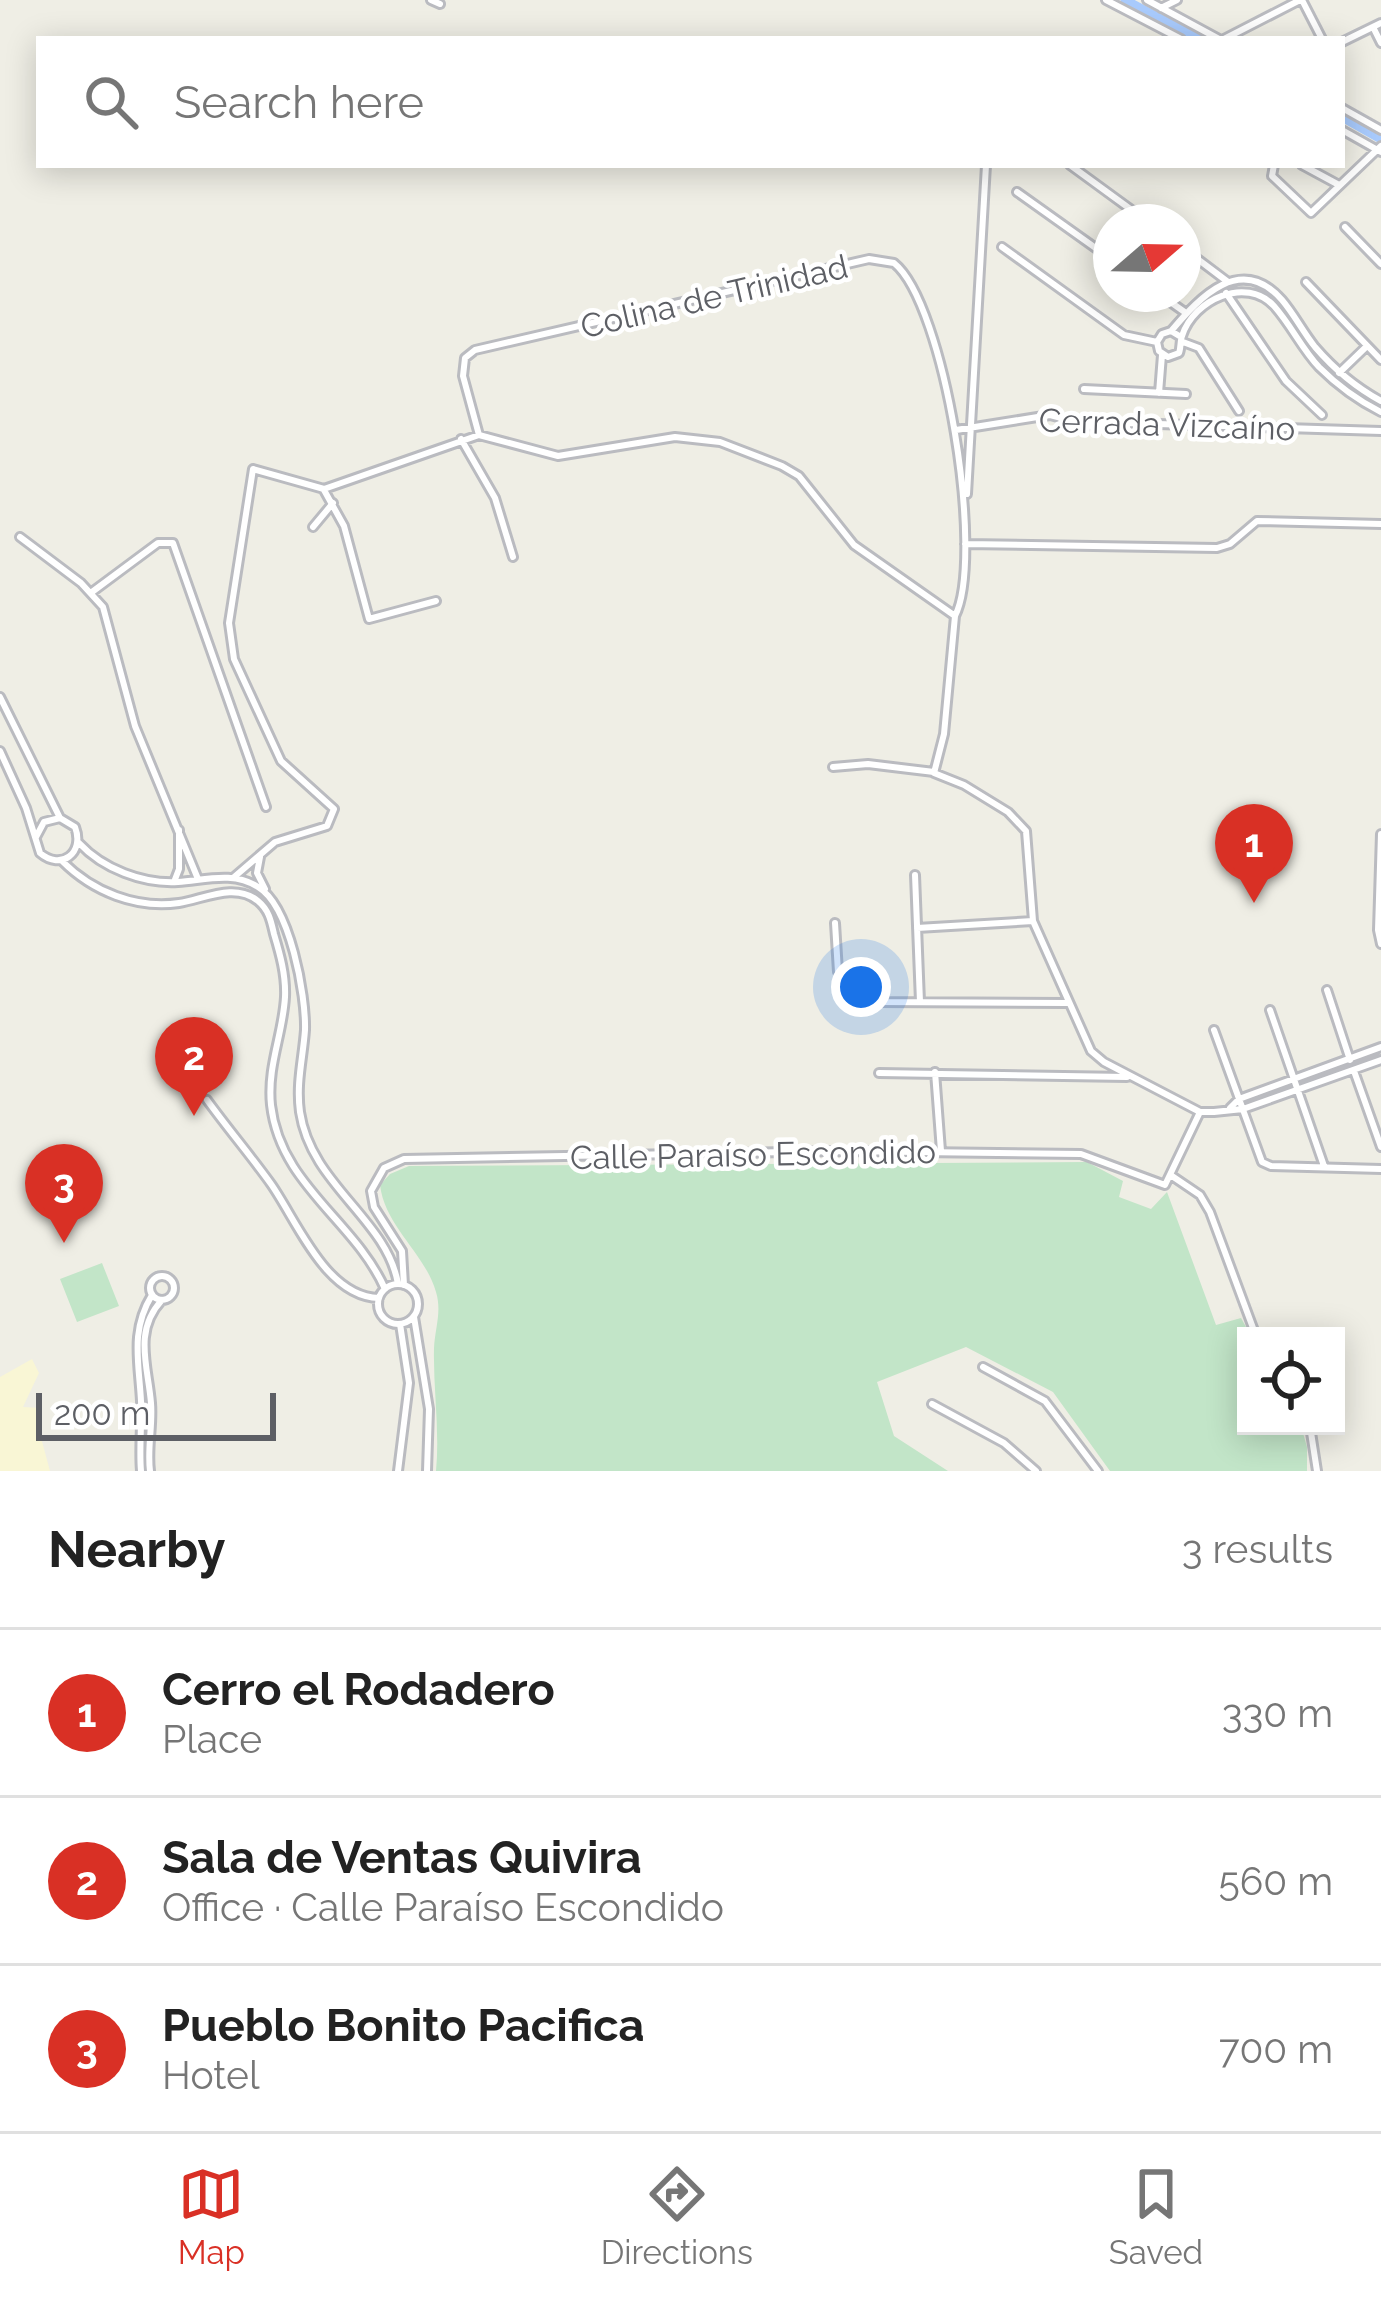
<!DOCTYPE html>
<meta charset="utf-8">
<style>
:root{--surface:#fff;--page:#f6f6f6;--text:#222;--muted:#767676;--line:#e0e0e0;--accent:#d93025}
body{margin:0;font-family:Raleway,sans-serif;background:var(--page);color:var(--text)}
.controls{position:absolute;right:36px;bottom:36px;display:grid;overflow:hidden;border-radius:0px;box-shadow:0 6px 30px #0003}
.controls button{width:108px;height:108px;display:grid;place-items:center;padding:0;border:0;border-bottom:3px solid var(--line);background:var(--surface);color:var(--text);font:60px sans-serif}
.compass{position:absolute;left:1093px;top:204px;width:108px;height:108px;border-radius:50%;background:var(--surface);box-shadow:0 6px 30px #0003;rotate:70deg}
.scale{position:absolute;left:36px;bottom:30px;width:240px;box-sizing:border-box;padding-left:12px;border:6px solid #5d5f65;border-top:0;font-size:33px;line-height:42px;white-space:nowrap;color:#5d5f65;-webkit-text-stroke:9px #fff;paint-order:stroke}
.you{position:absolute;left:861px;top:987px;width:42px;height:42px;margin:-30px;border:9px solid #fff;border-radius:50%;background:#1a73e8;box-shadow:0 0 0 18px #1a73e833}
.badge{display:grid;place-items:center;width:78px;height:78px;border-radius:50%;background:var(--accent);color:#fff;font-size:39px;font-weight:700}
.pin{position:absolute;translate:-50% -99px;filter:drop-shadow(0 3px 6px #0008)}
.pin::after{content:'';position:absolute;top:63px;width:42px;height:36px;background:inherit;clip-path:polygon(0 0,100% 0,50% 100%)}
.list{margin:0;padding:0;list-style:none}
h2{display:flex;justify-content:space-between;align-items:center;height:156px;margin:0;padding:0 48px;font-size:51px}
h2 small{font-size:39px;font-weight:400;color:var(--muted)}
.list li{display:grid;grid-template-columns:78px 1fr auto;gap:36px;align-items:center;box-sizing:border-box;height:168px;padding:0 48px;border-top:3px solid var(--line)}
.list b{display:block;font-size:45px;white-space:nowrap}
.list p{margin:0;font-size:39px;white-space:nowrap;color:var(--muted)}
.list em{font-size:39px;font-style:normal;color:var(--muted)}
.icon{flex:none;width:66px;height:66px;fill:none;stroke:currentColor;stroke-width:2;stroke-linecap:round;stroke-linejoin:round}
.map{position:relative;flex:none;width:1381px;height:1471px;overflow:hidden}
.search{position:absolute;background:var(--surface);box-shadow:0 6px 30px #0003;left:36px;right:36px;top:36px;height:132px;display:flex;align-items:center;gap:30px;box-sizing:border-box;padding:0 42px;border-radius:0px;color:var(--muted);font-size:45px}
.sheet{height:660px;background:var(--surface)}
nav{display:flex;justify-content:space-around;align-items:center;box-sizing:border-box;height:168px;border-top:3px solid var(--line);background:var(--surface);font-size:33px;color:var(--muted)}
nav a{display:grid;justify-items:center;gap:6px}
nav .on{color:var(--accent)}
.map>svg:first-child{display:block}
.green{fill:#c2e5c8}
.sand{fill:#f9f6d5}
.lines{fill:none;stroke-linecap:round;stroke-linejoin:round}
.canal{stroke:#a8cafc;stroke-width:9}
.minor-casing{stroke:#babbc0;stroke-width:12}
.minor{stroke:#fff;stroke-width:6}
.labels{text-anchor:middle;stroke-width:9;stroke-linejoin:round;paint-order:stroke}
.street-label{font-size:33px;fill:#5d5f65;stroke:#fff}
</style>
<div class="map">
<svg width="1381" height="1471" viewBox="0 0 1381 1471">
<rect width="100%" height="100%" fill="#efeee5"/>
<!-- green -->
<path class="green" d="M 1087,1162 L 1123,1181 L 1119,1197 L 1151,1209 L 1167,1192 L 1216,1325 L 1241,1318 L 1251,1336 L 1246,1336 L 1246,1426 L 1301,1426 L 1307,1447 L 1307,1471 L 1110,1471 L 1053,1392 L 966,1347 L 877,1382 L 894,1436 L 948,1471 L 436,1471 C 440,1430 433,1389 434,1348 C 435,1328 442,1312 436,1292 C 425,1253 385,1227 380,1185 L 390,1174 L 409,1166 Z
M 102,1263 L 119,1306 L 77,1322 L 60,1279 Z"/>
<!-- sand -->
<path class="sand" d="M 32,1359 L 39,1373 L 23,1407 L 41,1408 L 40,1434 L 50,1471 L 0,1471 L 0,1377 Z"/>
<g class="lines">
<!-- canal -->
<path class="canal" d="M 1125,0 L 1199,39
M 1342,117 L 1381,139"/>
<defs>
<path id="minor" d="M 431,0 L 440,4
M 1106,0 L 1181,39
M 1147,0 L 1219,39
M 1302,0 L 1322,39
M 1161,8 L 1177,0
M 1373,27 L 1381,43
M 1224,39 L 1300,0
M 1342,42 L 1381,23
M 1342,108 L 1381,130
M 1342,130 L 1381,152
M 1070,165 L 1148,222
M 1274,165 L 1272,176 L 1311,213 L 1381,146
M 1302,165 L 1339,185
M 1017,192 L 1111,259
M 1345,227 L 1381,264
M 1002,247 L 1124,335 L 1157,342
M 1183,248 L 1228,282
M 1306,282 L 1381,360
M 1226,293 L 1286,381 L 1322,415
M 1159,294 L 1186,313
M 1172,330 C 1200,297 1241,253 1282,300 C 1294,314 1303,332 1315,347 C 1334,369 1355,387 1381,401
M 1181,337 L 1171,331 L 1162,334 L 1157,342 L 1159,351 L 1168,357 L 1179,353 C 1181,348 1180,341 1182,336 C 1194,299 1246,276 1274,306 C 1291,325 1302,349 1319,367 C 1337,385 1359,401 1381,412
M 1183,342 L 1199,348 L 1239,411
M 1339,373 L 1367,346
M 1084,389 L 1186,394
M 1159,393 L 1162,355
M 956,430 L 1050,415 L 1092,426 L 1125,423 L 1381,431
M 479,435 L 463,376 L 465,358 L 475,350 L 869,259 L 894,263 C 945,304 985,557 955,616 L 944,734 L 934,773 L 964,785 L 1008,812 L 1026,831 L 1033,921 L 1091,1051 L 1104,1062 L 1200,1112 L 1214,1112 L 1243,1109 L 1381,1060
M 461,439 L 495,498 L 513,557
M 324,490 L 344,526 L 369,619 L 436,601
M 967,494 L 986,165
M 313,527 L 333,503
M 20,537 L 81,583 L 103,607 L 135,726 L 198,879
M 965,544 L 1217,548 L 1230,544 L 1257,521 L 1381,524
M 92,592 L 158,543 L 173,543 L 266,807
M 0,697 L 60,818
M 0,751 L 26,808 L 40,853 C 61,871 85,853 75,827 L 60,818 L 44,822 L 36,837
M 833,767 L 868,764 L 934,772
M 1381,834 L 1378,930 L 1381,944
M 79,843 C 103,869 143,884 178,882 C 206,880 233,871 258,887 C 290,906 306,995 305,1030 C 303,1058 296,1083 300,1112 C 311,1185 387,1219 398,1284
M 260,857 L 257,873 L 265,889
M 62,861 C 93,892 136,909 179,903 C 204,899 235,882 258,901 C 269,910 271,921 274,934 C 280,954 286,975 285,997 C 283,1034 267,1066 271,1105 C 280,1185 355,1221 385,1289
M 915,875 L 920,1002
M 233,878 L 275,842 L 327,826 L 334,809 L 281,761 L 234,659 L 229,623 L 253,469 L 324,489 L 479,435 L 558,456 L 675,437 L 720,442 L 782,466 L 799,476 L 854,545 L 955,616
M 174,882 L 179,869 L 179,830
M 835,923 L 838,972 L 861,995 L 877,1002 L 1067,1003
M 917,928 L 1033,921
M 1327,990 L 1350,1060
M 1270,1010 L 1324,1166
M 1214,1030 L 1262,1162 L 1271,1166 L 1381,1169
M 1354,1071 L 1381,1147
M 935,1072 L 941,1151
M 879,1073 L 1127,1077
M 207,1100 C 228,1129 251,1156 271,1184 C 297,1221 326,1297 379,1298
M 1230,1108 L 1239,1099 L 1381,1047
M 1172,1176 L 1200,1195 L 1210,1212 L 1256,1336
M150 1288a12 12 0 1 1 24 0a12 12 0 1 1-24 0Z
M378 1304a20 20 0 1 1 40 0a20 20 0 1 1-40 0Z
M 404,1285 L 402,1251 L 374,1207 L 371,1191 L 384,1168 L 404,1159 L 840,1151 L 1081,1154 L 1165,1185 L 1200,1112
M 414,1317 L 429,1409 L 427,1471
M 983,1367 L 1045,1401 L 1098,1471
M 932,1404 L 1004,1443 L 1036,1471
M 1310,1426 L 1317,1471
M 141,1471 C 139,1448 142,1425 141,1401 C 139,1362 130,1331 152,1295
M 150,1471 C 147,1448 153,1425 151,1403 C 148,1366 133,1331 162,1300
M 398,1471 L 409,1383 L 400,1324"/>
</defs>
<!-- minor casing -->
<use href="#minor" class="minor-casing"/>
<!-- minor -->
<use href="#minor" class="minor"/>
</g>
<g class="labels">
<!-- street labels -->
<g class="street-label">
<text transform="translate(714 296) rotate(-13)" y="12">Colina de Trinidad</text>
<text transform="translate(1167 424) rotate(2)" y="12">Cerrada Vizcaíno</text>
<text transform="translate(753 1154) rotate(-1)" y="12">Calle Paraíso Escondido</text>
</g>
</g>
</svg>
<div class="controls">
<button><svg class="icon" aria-label="locate" viewBox="0 0 24 24"><circle cx="12" cy="12" r="6"/><path d="M12 2v4M12 18v4M2 12h4M18 12h4"/></svg></button>
</div>
<svg class="compass" viewBox="-18 -18 36 36"><path d="M0-13l5 13h-10z" fill="#e53935"/><path d="M0 13l5-13h-10z" fill="#767676"/></svg>
<div class="scale">200 m</div>
<div class="you"></div>
<div class="pin badge" style="left:1254px;top:903px">1</div>
<div class="pin badge" style="left:194px;top:1116px">2</div>
<div class="pin badge" style="left:64px;top:1243px">3</div>
<div class="search"><svg class="icon" aria-label="search" viewBox="0 0 24 24"><circle cx="10" cy="10" r="6"/><path d="M15 15l6 6"/></svg>Search here</div>
</div>
<section class="sheet">
<h2>Nearby<small>3 results</small></h2>
<ul class="list">
<li><span class="badge">1</span><div><b>Cerro el Rodadero</b><p>Place</p></div><em>330 m</em></li>
<li><span class="badge">2</span><div><b>Sala de Ventas Quivira</b><p>Office · Calle Paraíso Escondido</p></div><em>560 m</em></li>
<li><span class="badge">3</span><div><b>Pueblo Bonito Pacifica</b><p>Hotel</p></div><em>700 m</em></li>
</ul>
</section>
<nav>
<a class="on"><svg class="icon" aria-label="map" viewBox="0 0 24 24"><path d="M3 6l6-2 6 2 6-2v14l-6 2-6-2-6 2zM9 4v14M15 6v14"/></svg>Map</a>
<a><svg class="icon" aria-label="directions" viewBox="0 0 24 24"><path d="M12 3l9 9-9 9-9-9zM9 14v-3h6M13 9l2 2-2 2"/></svg>Directions</a>
<a><svg class="icon" aria-label="saved" viewBox="0 0 24 24"><path d="M7 4h10v16l-5-4-5 4z"/></svg>Saved</a>
</nav>
